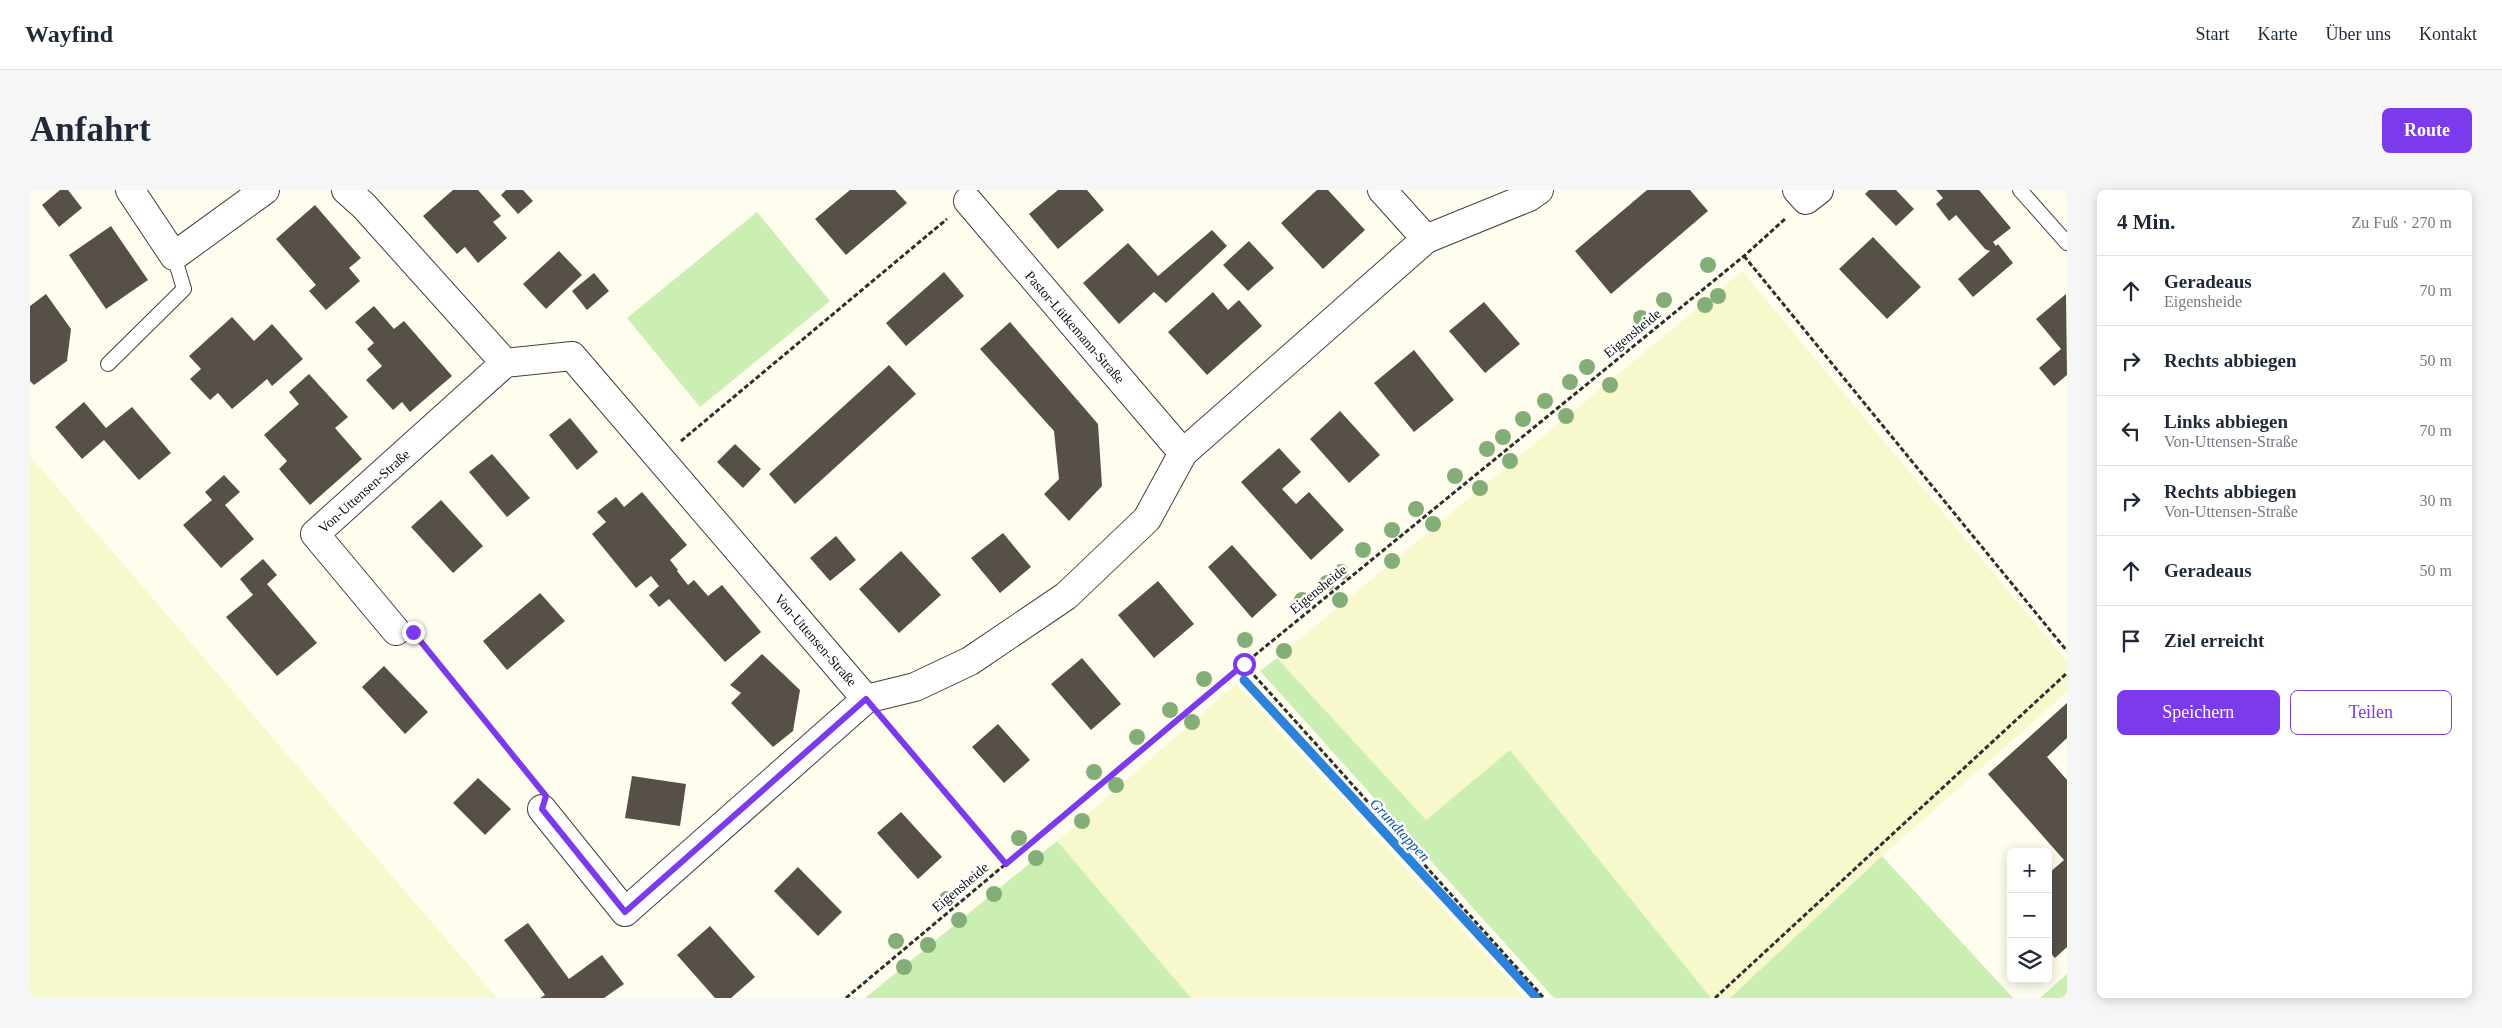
<!DOCTYPE html>
<html lang="de">
<meta charset="utf-8">
<style>
:root{--surface:#fff;--page:#f6f6f7;--text:#1f2937;--muted:#747a83;--line:#e0e1e3;--accent:#7c3aed}
body{margin:0;font-family:"Times New Roman",serif;background:var(--page);color:var(--text)}
.controls{position:absolute;right:15px;bottom:15px;display:grid;overflow:hidden;border-radius:8px;box-shadow:0 2px 12px #0003}
.controls button{width:45px;height:45px;display:grid;place-items:center;padding:0;border:0;border-bottom:1px solid var(--line);background:var(--surface);color:var(--text);font:25px sans-serif}
.stop{position:absolute;width:15px;height:15px;margin:-11px;border:4px solid #7c3aed;border-radius:50%;background:#fff}
.stop.end{background:#7c3aed;border-color:#fff;box-shadow:0 1px 5px #0008}
.list{margin:0;padding:0;list-style:none}
h2{display:flex;justify-content:space-between;align-items:center;height:65px;margin:0;padding:0 20px;font-size:21px}
h2 small{font-size:16px;font-weight:400;color:var(--muted)}
.list li{display:grid;grid-template-columns:32px 1fr auto;gap:15px;align-items:center;box-sizing:border-box;height:70px;padding:0 20px;border-top:1px solid var(--line)}
.list b{display:block;font-size:19px;white-space:nowrap}
.list p{margin:0;font-size:16px;white-space:nowrap;color:var(--muted)}
.list em{font-size:16px;font-style:normal;color:var(--muted)}
.actions{display:flex;gap:10px;padding:15px 20px}
.actions a{flex:1;padding:11px 0;border:1px solid var(--accent);border-radius:8px;text-align:center;font-size:18px;color:var(--accent)}
.actions .main{background:var(--accent);color:#fff}
.icon{flex:none;width:28px;height:28px;fill:none;stroke:currentColor;stroke-width:2;stroke-linecap:round;stroke-linejoin:round}
.map{position:relative;flex:none;width:2037px;height:808px;overflow:hidden;border-radius:8px}
header{display:flex;align-items:center;gap:30px;box-sizing:border-box;height:70px;padding:0 25px;background:var(--surface);border-bottom:1px solid var(--line)}
header strong{font-size:24px}
nav{display:flex;gap:28px;margin-inline-start:auto;font-size:18px}
.intro{display:flex;align-items:center;justify-content:space-between;box-sizing:border-box;height:120px;padding:0 30px}
h1{margin:0;font-size:35px}
.button{padding:12px 22px;border-radius:8px;background:var(--accent);color:#fff;font-size:18px;font-weight:700}
main{display:flex;gap:30px;padding:0 30px}
aside{flex:1;background:var(--surface);border-radius:8px;box-shadow:0 2px 12px #0003}
.map>svg:first-child{display:block}
.farmland{fill:#f7f8cb}
.green{fill:#cbeeb3}
.lines{fill:none;stroke-linecap:round;stroke-linejoin:round}
.stream{stroke:#2c81db;stroke-width:9}
.building{fill:#575049}
.lane-casing{stroke:#404040;stroke-width:16}
.street-casing{stroke:#404040;stroke-width:30}
.path{stroke:#2f2f2f;stroke-width:3;stroke-dasharray:5 2.5;stroke-linecap:butt}
.lane{stroke:#fff;stroke-width:14}
.street{stroke:#fff;stroke-width:28}
.tree{fill:#84ae78}
.route{stroke:#7c3aed;stroke-width:6}
.labels{text-anchor:middle;stroke-width:5;stroke-linejoin:round;paint-order:stroke}
.street-label{font-size:14px;fill:#0d0d0d;stroke:#fff}
.water-label{font-size:15px;font-style:italic;fill:#0a52ac;stroke:#fff}
</style>
<header>
<strong>Wayfind</strong>
<nav><a>Start</a><a>Karte</a><a>Über uns</a><a>Kontakt</a></nav>
</header>
<div class="intro"><h1>Anfahrt</h1><a class="button">Route</a></div>
<main>
<div class="map">
<svg width="2037" height="808" viewBox="0 0 2037 808">
<rect width="100%" height="100%" fill="#fffeee"/>
<!-- farmland -->
<path class="farmland" d="M 1712,81 L 2037,471 L 2037,502 L 1852,666 L 1700,808 L 1681,808 L 1480,560 L 1396,630 L 1247,468 Z
M 0,266 L 467,808 L 0,808 Z
M 1206,494 L 1495,808 L 1161,808 L 1027,651 Z"/>
<!-- green -->
<path class="green" d="M 727,22 L 800,111 L 670,217 L 597,128 Z
M 1247,468 L 1396,630 L 1480,560 L 1681,808 L 1524,808 L 1230,481 Z
M 1027,651 L 1161,808 L 835,808 Z
M 1852,666 L 1983,808 L 1700,808 Z
M 2037,784 L 2037,808 L 2010,808 Z"/>
<g class="lines">
<!-- stream -->
<path class="stream" d="M 1214,490 L 1507,808"/>
</g>
<!-- building -->
<path class="building" d="M 30,0 L 38,0 L 52,18 L 29,37 L 12,15 Z
M 423,0 L 448,0 L 471,26 L 463,32 L 477,48 L 448,73 L 435,57 L 427,64 L 393,26 Z
M 476,0 L 493,0 L 503,11 L 488,24 L 471,5 Z
M 820,0 L 865,0 L 877,13 L 816,65 L 785,29 Z
M 1028,0 L 1057,0 L 1074,20 L 1028,59 L 999,24 Z
M 1287,0 L 1298,0 L 1335,40 L 1293,79 L 1251,33 Z
M 1617,0 L 1660,0 L 1678,21 L 1581,104 L 1545,61 Z
M 1839,0 L 1866,0 L 1884,19 L 1866,36 L 1835,4 Z
M 1906,0 L 1949,0 L 1981,38 L 1963,52 L 1966,56 L 1968,54 L 1983,73 L 1943,107 L 1928,89 L 1960,61 L 1955,59 L 1926,25 L 1919,31 L 1906,14 L 1913,8 Z
M 285,15 L 331,68 L 319,78 L 330,91 L 296,120 L 279,101 L 286,95 L 246,49 Z
M 81,36 L 118,90 L 76,119 L 39,65 Z
M 1182,40 L 1197,56 L 1136,113 L 1124,102 L 1089,134 L 1053,93 L 1098,53 L 1128,86 Z
M 1843,47 L 1891,97 L 1857,129 L 1809,79 Z
M 1219,51 L 1244,78 L 1218,101 L 1193,75 Z
M 529,61 L 552,85 L 516,119 L 493,94 Z
M 914,82 L 934,106 L 876,156 L 856,133 Z
M 564,83 L 579,101 L 557,120 L 542,101 Z
M 1183,102 L 1198,120 L 1209,110 L 1232,136 L 1177,185 L 1138,142 Z
M 16,104 L 41,139 L 37,171 L 4,195 L 0,191 L 0,116 Z
M 2036,104 L 2037,185 L 2024,196 L 2009,178 L 2031,159 L 2006,129 Z
M 1454,112 L 1490,154 L 1455,183 L 1419,141 Z
M 344,116 L 364,139 L 374,131 L 422,186 L 380,222 L 372,212 L 363,220 L 336,190 L 352,176 L 337,159 L 344,153 L 325,132 Z
M 202,127 L 224,151 L 242,134 L 273,169 L 242,196 L 237,189 L 202,219 L 188,203 L 180,210 L 160,189 L 171,179 L 159,166 Z
M 980,132 L 1068,234 L 1072,296 L 1039,331 L 1014,304 L 1029,289 L 1024,241 L 950,159 Z
M 1384,160 L 1424,210 L 1384,242 L 1344,193 Z
M 859,175 L 886,204 L 765,314 L 739,284 Z
M 279,184 L 318,227 L 305,238 L 332,269 L 280,315 L 249,279 L 257,271 L 234,245 L 269,214 L 259,202 Z
M 54,212 L 76,238 L 102,217 L 141,263 L 109,290 L 74,250 L 52,269 L 25,237 Z
M 1310,221 L 1350,265 L 1319,293 L 1280,249 Z
M 540,228 L 568,262 L 547,280 L 519,245 Z
M 705,254 L 731,279 L 713,298 L 687,272 Z
M 1249,258 L 1271,282 L 1252,299 L 1266,314 L 1279,302 L 1314,340 L 1281,370 L 1211,292 Z
M 462,264 L 500,308 L 477,327 L 439,282 Z
M 194,285 L 210,302 L 195,315 L 224,349 L 191,378 L 153,335 L 182,310 L 175,302 Z
M 612,302 L 657,355 L 640,370 L 648,380 L 647,381 L 658,395 L 664,390 L 678,406 L 692,395 L 731,442 L 695,472 L 639,409 L 629,417 L 619,405 L 629,396 L 621,386 L 606,398 L 562,344 L 576,332 L 567,322 L 586,307 L 594,317 Z
M 411,310 L 453,356 L 423,383 L 381,337 Z
M 973,343 L 1001,377 L 970,403 L 941,368 Z
M 806,346 L 826,370 L 800,391 L 780,368 Z
M 1202,355 L 1247,405 L 1222,428 L 1178,377 Z
M 871,361 L 911,405 L 869,443 L 829,399 Z
M 233,369 L 247,385 L 237,394 L 287,453 L 247,486 L 196,427 L 223,405 L 210,389 Z
M 1128,391 L 1164,434 L 1124,468 L 1088,425 Z
M 510,403 L 535,431 L 477,480 L 453,451 Z
M 732,464 L 770,500 L 763,541 L 743,557 L 701,513 L 711,503 L 700,495 Z
M 1052,468 L 1091,514 L 1061,540 L 1021,494 Z
M 354,476 L 398,522 L 375,544 L 332,497 Z
M 2037,513 L 2037,548 L 2017,567 L 2037,590 L 2037,757 L 2025,768 L 2018,760 L 2018,684 L 2034,670 L 1958,584 Z
M 968,534 L 1000,570 L 974,593 L 942,557 Z
M 602,586 L 656,594 L 650,636 L 595,628 Z
M 448,588 L 481,619 L 455,645 L 423,613 Z
M 871,622 L 912,667 L 888,689 L 847,643 Z
M 768,677 L 812,722 L 788,746 L 744,701 Z
M 498,733 L 539,789 L 572,765 L 594,794 L 574,808 L 510,808 L 515,805 L 474,750 Z
M 680,736 L 725,787 L 701,808 L 685,808 L 647,765 Z"/>
<g class="lines">
<defs>
<path id="lane" d="M 1990,0 L 2037,53
M 78,174 L 154,99 L 144,66"/>
<path id="street" d="M 100,0 L 144,66 L 235,0
M 316,0 L 334,16 L 475,173 L 542,166 L 836,509
M 1352,0 L 1396,49
M 1767,0 L 1776,10 L 1789,0
M 938,11 L 1153,263
M 366,441 L 285,344 L 475,173
M 512,619 L 595,722 L 836,509 L 885,497 L 940,471 L 1036,406 L 1117,329 L 1153,263 L 1396,49 L 1499,7 L 1509,0"/>
</defs>
<!-- lane casing -->
<use href="#lane" class="lane-casing"/>
<!-- street casing -->
<use href="#street" class="street-casing"/>
<!-- path -->
<path class="path" d="M 1714,66 L 2037,461
M 651,251 L 917,29
M 393,454 L 504,591
M 1214,474 L 1514,808
M 857,533 L 976,673
M 816,808 L 1214,474 L 1714,66 L 1755,29
M 1685,808 L 2037,483"/>
<!-- lane -->
<use href="#lane" class="lane"/>
<!-- street -->
<use href="#street" class="street"/>
</g>
<!-- trees -->
<g class="tree">
<circle cx="1678" cy="75" r="8"/>
<circle cx="1688" cy="106" r="8"/>
<circle cx="1634" cy="110" r="8"/>
<circle cx="1675" cy="115" r="8"/>
<circle cx="1611" cy="128" r="8"/>
<circle cx="1557" cy="177" r="8"/>
<circle cx="1540" cy="192" r="8"/>
<circle cx="1580" cy="195" r="8"/>
<circle cx="1515" cy="211" r="8"/>
<circle cx="1536" cy="226" r="8"/>
<circle cx="1493" cy="229" r="8"/>
<circle cx="1473" cy="247" r="8"/>
<circle cx="1457" cy="259" r="8"/>
<circle cx="1480" cy="271" r="8"/>
<circle cx="1425" cy="286" r="8"/>
<circle cx="1450" cy="298" r="8"/>
<circle cx="1386" cy="319" r="8"/>
<circle cx="1403" cy="334" r="8"/>
<circle cx="1362" cy="340" r="8"/>
<circle cx="1333" cy="360" r="8"/>
<circle cx="1362" cy="371" r="8"/>
<circle cx="1311" cy="382" r="8"/>
<circle cx="1297" cy="393" r="8"/>
<circle cx="1272" cy="410" r="8"/>
<circle cx="1310" cy="410" r="8"/>
<circle cx="1215" cy="450" r="8"/>
<circle cx="1254" cy="461" r="8"/>
<circle cx="1174" cy="489" r="8"/>
<circle cx="1140" cy="520" r="8"/>
<circle cx="1162" cy="532" r="8"/>
<circle cx="1107" cy="547" r="8"/>
<circle cx="1064" cy="582" r="8"/>
<circle cx="1086" cy="595" r="8"/>
<circle cx="1052" cy="631" r="8"/>
<circle cx="989" cy="648" r="8"/>
<circle cx="1006" cy="668" r="8"/>
<circle cx="964" cy="704" r="8"/>
<circle cx="917" cy="709" r="8"/>
<circle cx="929" cy="730" r="8"/>
<circle cx="866" cy="751" r="8"/>
<circle cx="898" cy="755" r="8"/>
<circle cx="874" cy="777" r="8"/>
</g>
<g class="lines">
<!-- route -->
<path class="route" d="M 383,442 L 516,606 L 512,619 L 595,722 L 836,509 L 976,674 L 1214,474"/>
</g>
<g class="labels">
<!-- street labels -->
<g class="street-label">
<text transform="translate(1045 137) rotate(49)" y="5">Pastor-Lütkemann-Straße</text>
<text transform="translate(1602 143) rotate(-39)" y="5">Eigensheide</text>
<text transform="translate(334 301) rotate(-42)" y="5">Von-Uttensen-Straße</text>
<text transform="translate(1288 399) rotate(-39)" y="5">Eigensheide</text>
<text transform="translate(786 450) rotate(49)" y="5">Von-Uttensen-Straße</text>
<text transform="translate(930 697) rotate(-40)" y="5">Eigensheide</text>
</g>
<!-- water labels -->
<g class="water-label">
<text transform="translate(1370 640) rotate(47)" y="5">Grundtappen</text>
</g>
</g>
</svg>
<div class="controls">
<button>+</button>
<button>−</button>
<button><svg class="icon" aria-label="layers" viewBox="0 0 24 24"><path d="M12 4l9 5-9 5-9-5zM3 14l9 5 9-5"/></svg></button>
</div>
<div class="stop" style="left:1214px;top:474px"></div>
<div class="stop end" style="left:383px;top:442px"></div>
</div>
<aside>
<h2>4 Min.<small>Zu Fuß · 270 m</small></h2>
<ul class="list">
<li><svg class="icon" aria-label="ahead" viewBox="0 0 24 24"><path d="M12 20V5M6 11l6-6 6 6"/></svg><div><b>Geradeaus</b><p>Eigensheide</p></div><em>70 m</em></li>
<li><svg class="icon" aria-label="right" viewBox="0 0 24 24"><path d="M7 20v-9h11M14 6l5 5-5 5"/></svg><div><b>Rechts abbiegen</b></div><em>50 m</em></li>
<li><svg class="icon" aria-label="left" viewBox="0 0 24 24"><path d="M17 20v-9H6M10 6l-5 5 5 5"/></svg><div><b>Links abbiegen</b><p>Von-Uttensen-Straße</p></div><em>70 m</em></li>
<li><svg class="icon" aria-label="right" viewBox="0 0 24 24"><path d="M7 20v-9h11M14 6l5 5-5 5"/></svg><div><b>Rechts abbiegen</b><p>Von-Uttensen-Straße</p></div><em>30 m</em></li>
<li><svg class="icon" aria-label="ahead" viewBox="0 0 24 24"><path d="M12 20V5M6 11l6-6 6 6"/></svg><div><b>Geradeaus</b></div><em>50 m</em></li>
<li><svg class="icon" aria-label="arrive" viewBox="0 0 24 24"><path d="M6 21V4h12l-3 4 3 4H6"/></svg><div><b>Ziel erreicht</b></div></li>
</ul>
<div class="actions"><a class="main">Speichern</a><a>Teilen</a></div>
</aside>
</main>
